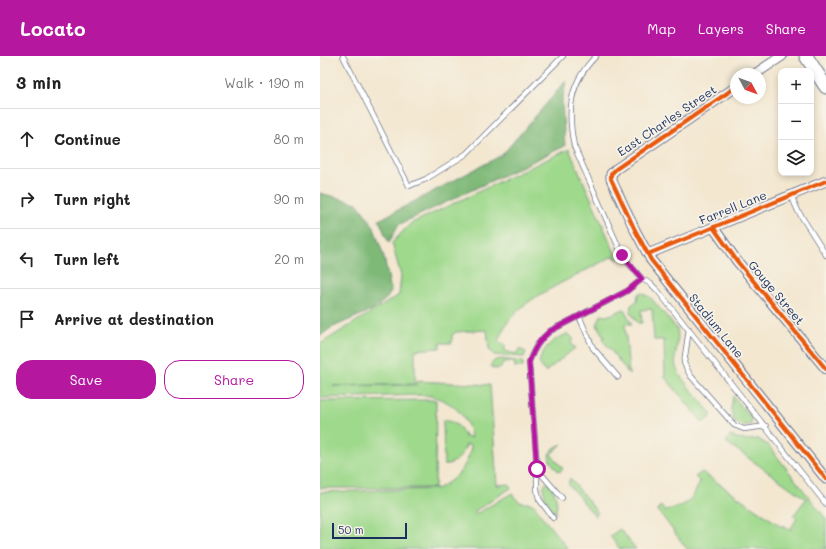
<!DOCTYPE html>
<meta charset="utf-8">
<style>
:root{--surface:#fff;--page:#f2f2f2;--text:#222;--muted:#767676;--line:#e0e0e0;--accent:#b5179e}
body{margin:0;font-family:Mali,sans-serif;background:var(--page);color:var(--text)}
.controls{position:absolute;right:12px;top:12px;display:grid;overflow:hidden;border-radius:8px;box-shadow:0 2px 6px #0003}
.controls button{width:36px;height:36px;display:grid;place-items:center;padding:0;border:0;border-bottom:1px solid var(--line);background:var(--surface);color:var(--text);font:20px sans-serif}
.compass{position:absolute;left:410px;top:12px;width:36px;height:36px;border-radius:50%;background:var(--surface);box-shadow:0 2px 6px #0003;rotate:131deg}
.scale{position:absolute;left:12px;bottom:10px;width:75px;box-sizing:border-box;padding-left:4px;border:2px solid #1b2f5e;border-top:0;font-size:11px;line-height:14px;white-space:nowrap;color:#1b2f5e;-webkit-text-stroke:3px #f7f3e8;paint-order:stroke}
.stop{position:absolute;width:12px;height:12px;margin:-9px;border:3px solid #b5179e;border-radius:50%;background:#fff}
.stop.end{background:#b5179e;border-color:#fff;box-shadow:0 1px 4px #0008}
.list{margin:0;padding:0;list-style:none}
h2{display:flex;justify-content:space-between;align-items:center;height:52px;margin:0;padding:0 16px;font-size:17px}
h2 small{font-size:13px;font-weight:400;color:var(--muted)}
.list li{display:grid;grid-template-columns:26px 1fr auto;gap:12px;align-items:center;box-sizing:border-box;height:60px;padding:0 16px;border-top:1px solid var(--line)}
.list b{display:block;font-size:15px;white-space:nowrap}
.list em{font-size:13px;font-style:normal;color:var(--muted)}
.actions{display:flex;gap:8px;padding:12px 16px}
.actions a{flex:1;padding:9px 0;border:1px solid var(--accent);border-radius:16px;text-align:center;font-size:14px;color:var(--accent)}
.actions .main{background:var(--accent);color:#fff}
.icon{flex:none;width:22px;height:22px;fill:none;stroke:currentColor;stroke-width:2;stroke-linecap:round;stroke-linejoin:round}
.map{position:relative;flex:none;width:506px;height:493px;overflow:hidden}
header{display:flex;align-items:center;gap:24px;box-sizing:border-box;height:56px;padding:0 20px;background:var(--accent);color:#fff}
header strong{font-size:19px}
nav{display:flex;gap:22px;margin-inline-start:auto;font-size:14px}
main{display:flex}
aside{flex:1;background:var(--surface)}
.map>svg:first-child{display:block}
.green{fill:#9fd98c;stroke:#5d8475}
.forest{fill:#7fb978;stroke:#4d746b}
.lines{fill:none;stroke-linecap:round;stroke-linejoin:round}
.lane-casing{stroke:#676f86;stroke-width:6}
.street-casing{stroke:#676f86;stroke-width:11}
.secondary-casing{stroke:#676f86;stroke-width:15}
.lane{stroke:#fff;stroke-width:4.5}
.street{stroke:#fff;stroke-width:9}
.secondary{stroke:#fff;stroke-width:13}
.cycleway-casing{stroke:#f7f3e8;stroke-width:6}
.cycleway{stroke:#e8590c;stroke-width:4}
.route{stroke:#b5179e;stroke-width:5}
.labels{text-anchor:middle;stroke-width:3.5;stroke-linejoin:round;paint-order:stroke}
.street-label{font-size:12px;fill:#1b2f5e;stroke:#f7f3e8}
</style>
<header>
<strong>Locato</strong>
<nav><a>Map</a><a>Layers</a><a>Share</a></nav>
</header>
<main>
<aside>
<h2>3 min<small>Walk · 190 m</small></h2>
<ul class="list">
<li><svg class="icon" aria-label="ahead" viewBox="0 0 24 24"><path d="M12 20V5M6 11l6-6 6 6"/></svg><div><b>Continue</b></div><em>80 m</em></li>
<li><svg class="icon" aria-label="right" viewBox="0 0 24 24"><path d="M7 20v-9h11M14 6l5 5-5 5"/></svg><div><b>Turn right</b></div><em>90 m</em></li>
<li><svg class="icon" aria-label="left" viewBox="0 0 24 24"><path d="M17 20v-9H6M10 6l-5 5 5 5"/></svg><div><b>Turn left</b></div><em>20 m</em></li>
<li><svg class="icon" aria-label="arrive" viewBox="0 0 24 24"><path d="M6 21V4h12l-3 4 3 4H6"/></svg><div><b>Arrive at destination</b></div></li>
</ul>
<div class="actions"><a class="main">Save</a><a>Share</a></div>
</aside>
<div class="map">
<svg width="506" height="493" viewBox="0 0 506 493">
<rect width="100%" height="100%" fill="#f7f3e8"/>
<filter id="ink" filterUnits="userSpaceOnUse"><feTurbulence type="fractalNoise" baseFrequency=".025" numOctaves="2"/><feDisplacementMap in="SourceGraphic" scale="8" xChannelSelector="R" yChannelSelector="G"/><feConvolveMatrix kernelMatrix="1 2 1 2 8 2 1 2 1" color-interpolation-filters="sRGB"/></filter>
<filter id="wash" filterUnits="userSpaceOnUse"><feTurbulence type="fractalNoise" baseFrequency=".012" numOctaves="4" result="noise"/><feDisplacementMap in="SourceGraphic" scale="16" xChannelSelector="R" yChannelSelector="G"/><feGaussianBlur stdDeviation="0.9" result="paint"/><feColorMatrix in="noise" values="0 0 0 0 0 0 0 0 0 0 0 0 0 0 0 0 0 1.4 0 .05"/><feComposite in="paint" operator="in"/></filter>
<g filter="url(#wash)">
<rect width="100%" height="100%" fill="#f3e7d0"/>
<!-- green -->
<path class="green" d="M 249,93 L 298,204 L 293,200 C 276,209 259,218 241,227 C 214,242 188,254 178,286 L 185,289 L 185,295 L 196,298 L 199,293 L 206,296 L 204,301 L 174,299 L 169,293 L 167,274 L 136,276 L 132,279 L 132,287 L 120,287 L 120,292 L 95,294 L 95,328 L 13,330 L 97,329 L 97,325 L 170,329 L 177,429 L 189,428 L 191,432 L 155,455 L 156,458 L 192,437 C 193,439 196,443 198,445 C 208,450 213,442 219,457 L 248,493 L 0,493 L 0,436 L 116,433 C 136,424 147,412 151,391 L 151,389 L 146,389 C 142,401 136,407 124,409 L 123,364 C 134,365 141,370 145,381 L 150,381 L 151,383 C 149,358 128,341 103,339 L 0,342 L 0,288 L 79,239 L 81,220 L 72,187 L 90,168 Z
M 322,237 L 331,242 L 357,273 C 360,286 353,298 356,311 C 359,322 384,348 392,359 L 383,367 L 345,321 L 344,284 L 334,284 L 332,253 L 321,254 L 322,267 L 318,267 L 310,256 L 311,249 L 317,245 L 318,238 Z
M 304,253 L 312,268 L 305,268 L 309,318 L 282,283 L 284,281 L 277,269 L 281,259 L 287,260 Z
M 247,278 L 250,279 L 254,284 L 251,287 L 255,292 L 225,316 L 219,307 C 223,291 232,284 247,278 Z
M 182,303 L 203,306 L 203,311 L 195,311 L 194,306 L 183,306 L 181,312 L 174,313 L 170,310 L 175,304 Z
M 413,340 L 432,363 L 431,368 L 422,370 L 413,364 L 411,353 Z
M 116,344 L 115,432 L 0,432 L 0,345 Z
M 410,380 L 424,384 L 438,383 L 448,389 L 506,463 L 506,493 L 367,493 L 337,453 L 341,450 L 344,454 C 366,451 371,446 380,426 L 375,421 L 382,416 L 462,471 L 463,469 L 470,474 L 477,462 L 473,460 L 486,443 L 406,386 Z
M 242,388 L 231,398 L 243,413 L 239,416 L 230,405 L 229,398 L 234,392 Z
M 250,422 L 278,457 L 275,460 L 248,428 Z
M 226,427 L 229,428 C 236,437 239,446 235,458 C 228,449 224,441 223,430 Z
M 300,473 L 316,493 L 300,493 L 290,480 Z"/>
<!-- forest -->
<path class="forest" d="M 246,25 L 242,46 L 245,90 L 78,169 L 69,187 L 59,164 L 182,99 Z
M 0,137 L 37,147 L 53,169 L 64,201 L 71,235 L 67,242 L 54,253 L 11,272 L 0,280 Z"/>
</g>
<g filter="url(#ink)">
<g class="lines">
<defs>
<path id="lane" d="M 23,0 L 89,130 L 106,123 L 146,98 L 243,0
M 276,0 C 249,27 247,54 254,90 L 303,201 L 322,223 L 331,228 L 338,235 L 506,448
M 471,139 L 478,155 L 506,199
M 259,260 L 273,292 L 298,321
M 369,273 L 364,307 L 370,319 L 414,369 L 424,373 L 446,370
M 217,413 L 242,442
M 233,462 L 219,443 L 217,433 L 217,410 L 209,306 C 214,293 219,284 230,275 L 307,235 L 322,223"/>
<path id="street" d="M 435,18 L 462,0
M 416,31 L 296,113 L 291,118 L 291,123 L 315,174 L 331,204 L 506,423
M 393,171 L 417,205 L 506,313
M 328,198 L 506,125"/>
<path id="secondary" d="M 486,0 L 506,31"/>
</defs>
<!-- lane casing -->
<use href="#lane" class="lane-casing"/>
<!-- street casing -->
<use href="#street" class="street-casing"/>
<!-- secondary casing -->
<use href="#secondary" class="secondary-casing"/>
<!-- lane -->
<use href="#lane" class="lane"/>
<!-- street -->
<use href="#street" class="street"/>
<!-- secondary -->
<use href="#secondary" class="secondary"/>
<defs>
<path id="cycleway" d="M 416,31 L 296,113 L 291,118 L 291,123 L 315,174 L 331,204 L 506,423
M 393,171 L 417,205 L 506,313
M 328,198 L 506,125"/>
</defs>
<!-- cycleway casing -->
<use href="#cycleway" class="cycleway-casing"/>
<!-- cycleway -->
<use href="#cycleway" class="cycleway"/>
</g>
</g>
<g class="lines" filter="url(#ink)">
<!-- route -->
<path class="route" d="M 217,413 L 209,306 C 214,293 219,284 230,275 L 307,235 L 322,223 L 302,199"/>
</g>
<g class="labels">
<!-- street labels -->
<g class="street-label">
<text transform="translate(347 65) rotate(-34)" y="4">East Charles Street</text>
<text transform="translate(413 152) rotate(-22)" y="4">Farrell Lane</text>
<text transform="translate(456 237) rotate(50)" y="4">Gouge Street</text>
<text transform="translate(396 270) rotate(51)" y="4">Stadium Lane</text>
</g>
</g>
</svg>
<div class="controls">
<button>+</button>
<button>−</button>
<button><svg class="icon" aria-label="layers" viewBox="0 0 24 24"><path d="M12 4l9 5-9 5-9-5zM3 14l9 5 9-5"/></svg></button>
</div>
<svg class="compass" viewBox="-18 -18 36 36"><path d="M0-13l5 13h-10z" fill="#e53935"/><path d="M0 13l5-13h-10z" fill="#767676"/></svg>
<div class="scale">50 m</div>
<div class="stop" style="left:217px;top:413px"></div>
<div class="stop end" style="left:302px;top:199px"></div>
</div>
</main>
